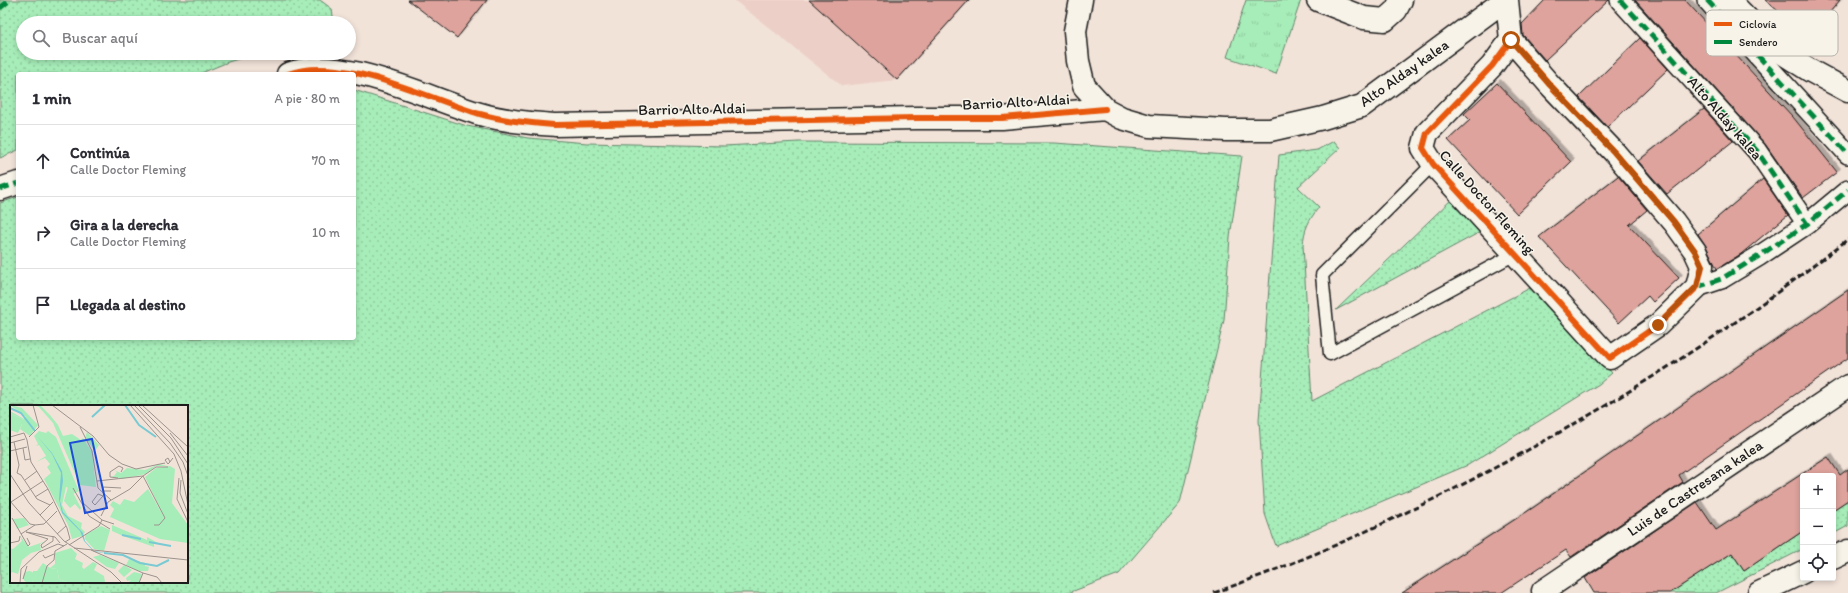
<!DOCTYPE html>
<html lang="es">
<meta charset="utf-8">
<style>
:root{--surface:#fff;--page:#f7f7f7;--text:#2b2b33;--muted:#7c7c81;--line:#e1e1e2}
body{margin:0;font-family:Itim,sans-serif;background:var(--page);color:var(--text)}
.controls{position:absolute;right:12px;bottom:12px;display:grid;overflow:hidden;border-radius:4px;box-shadow:0 2px 6px #0003}
.controls button{width:36px;height:36px;display:grid;place-items:center;padding:0;border:0;border-bottom:1px solid var(--line);background:var(--surface);color:var(--text);font:20px sans-serif}
.stop{position:absolute;width:12px;height:12px;margin:-9px;border:3px solid #b45309;border-radius:50%;background:#fff}
.stop.end{background:#b45309;border-color:#fff;box-shadow:0 1px 4px #0008}
.list{margin:0;padding:0;list-style:none}
h2{display:flex;justify-content:space-between;align-items:center;height:52px;margin:0;padding:0 16px;font-size:17px}
h2 small{font-size:13px;font-weight:400;color:var(--muted)}
.list li{display:grid;grid-template-columns:26px 1fr auto;gap:12px;align-items:center;box-sizing:border-box;height:72px;padding:0 16px;border-top:1px solid var(--line)}
.list b{display:block;font-size:15px;white-space:nowrap}
.list p{margin:0;font-size:13px;white-space:nowrap;color:var(--muted)}
.list em{font-size:13px;font-style:normal;color:var(--muted)}
.icon{flex:none;width:22px;height:22px;fill:none;stroke:currentColor;stroke-width:2;stroke-linecap:round;stroke-linejoin:round}
.map{position:relative;flex:none;width:1848px;height:593px;overflow:hidden}
.search{position:absolute;background:var(--surface);box-shadow:0 2px 6px #0003;left:16px;top:16px;width:340px;height:44px;display:flex;align-items:center;gap:10px;box-sizing:border-box;padding:0 14px;border-radius:22px;color:var(--muted);font-size:15px}
.panel{position:absolute;background:var(--surface);box-shadow:0 2px 6px #0003;left:16px;top:72px;width:340px;height:268px;border-radius:4px}
.map>svg:first-child{display:block}
.built{fill:#ecd0c7}
.grass{fill:url(#grass-dots);stroke:#62846a;fill-rule:evenodd}
.park{fill:url(#park-tufts);stroke:#62846a}
.building{fill:#dda39c;stroke:#1c1c1c;filter:url(#shadow)}
.lines{fill:none;stroke-linecap:round;stroke-linejoin:round}
.service-casing{stroke:#1c1c1c;stroke-width:15}
.pedestrian-casing{stroke:#1c1c1c;stroke-width:22}
.minor-casing{stroke:#1c1c1c;stroke-width:25}
.service{stroke:#f7f3e8;stroke-width:12}
.pedestrian{stroke:#f7f3e8;stroke-width:19}
.minor{stroke:#f7f3e8;stroke-width:22}
.rail{stroke:#1c1c1c;stroke-width:3;stroke-dasharray:6 3;stroke-linecap:butt}
.quiet{stroke:#00873e;stroke-width:5;stroke-dasharray:10 5;stroke-linecap:butt}
.cycleway-casing{stroke:#f7f3e8;stroke-width:8}
.cycleway{stroke:#e8590c;stroke-width:6}
.route{stroke:#b45309;stroke-width:5}
.labels{text-anchor:middle;stroke-width:3;stroke-linejoin:round;paint-order:stroke}
.street-label{font-size:15px;fill:#1c1c1c;stroke:#f7f3e8}
.inset-river{fill:none;stroke:#79cad3;stroke-width:2}
.inset-road{fill:none;stroke:#9c938d;stroke-width:1}
.view{fill:#1d4ed8;fill-opacity:0.15;stroke:#1d4ed8;stroke-width:2}
.inset-edge{fill:none;stroke:#1c1c1c;stroke-width:2}
.key{fill:#f7f3e8;stroke:#b5b2ab;stroke-width:1}
.key-label{font-size:11px;fill:#1c1c1c}
</style>
<div class="map">
<svg width="1848" height="593" viewBox="0 0 1848 593">
<defs>
<pattern id="grass-dots" width="8" height="8" patternUnits="userSpaceOnUse"><rect width="8" height="8" fill="#a7edb9"/><path d="M2 2h.1M6 6h.1" fill="none" stroke="#8fcb9e" stroke-width="1.8" stroke-linecap="round"/></pattern>
<pattern id="park-tufts" width="24" height="20" patternUnits="userSpaceOnUse"><rect width="24" height="20" fill="#a7edb9"/><path d="M3 7l-1-3M5 7V3M7 7l1-3M15 17l-1-3M17 17v-4M19 17l1-3" fill="none" stroke="#8fcb9e"/></pattern>
<filter id="shadow"><feDropShadow dx="3.5" dy="-3.5" stdDeviation="0" flood-color="#0004"/></filter>
</defs>
<rect width="100%" height="100%" fill="#f2e3d9"/>
<filter id="ink" filterUnits="userSpaceOnUse"><feTurbulence type="fractalNoise" baseFrequency=".025" numOctaves="2"/><feDisplacementMap in="SourceGraphic" scale="8" xChannelSelector="R" yChannelSelector="G"/><feConvolveMatrix kernelMatrix="1 2 1 2 8 2 1 2 1" color-interpolation-filters="sRGB"/></filter>
<g filter="url(#ink)">
<!-- built -->
<path class="built" d="M 734,0 L 969,0 L 897,80 L 842,86 Z"/>
<!-- grass -->
<path class="grass" d="M 0,0 L 320,0 L 332,9 L 334,23 L 23,23 L 23,53 L 259,53 L 228,62 L 199,74 L 18,74 L 18,150 L 0,158 Z
M 354,90 L 467,126 L 528,138 L 587,143 L 724,146 L 799,142 L 1054,143 L 1242,156 L 1230,237 L 1224,320 L 1180,503 L 1119,574 L 1068,593 L 0,593 L 0,203 L 18,197 L 18,338 L 354,338 ZM 11,406 L 187,406 L 187,582 L 11,582 Z
M 1334,141 L 1340,148 L 1298,187 L 1319,207 C 1309,220 1304,229 1303,245 L 1312,401 L 1532,287 L 1612,373 L 1599,384 L 1468,465 L 1276,546 L 1265,514 L 1259,420 L 1279,155 L 1317,150 Z
M 1453,198 L 1482,231 L 1336,310 Z
M 1848,500 L 1848,526 L 1833,534 L 1833,510 Z
M 1803,531 L 1803,549 L 1716,593 L 1670,593 L 1732,553 L 1744,571 Z"/>
<!-- park -->
<path class="park" d="M 1246,0 L 1301,0 L 1276,74 L 1227,57 Z"/>
<!-- building -->
<path class="building" d="M 408,0 L 487,0 L 457,38 Z
M 809,0 L 969,0 L 897,80 Z
M 1545,0 L 1609,0 L 1545,60 L 1523,35 L 1522,24 Z
M 1635,0 L 1685,0 L 1793,117 L 1837,172 L 1803,198 L 1765,144 Z
M 1765,0 L 1840,0 L 1809,37 Z
M 1640,38 L 1668,69 L 1607,127 L 1579,97 Z
M 1497,83 L 1571,162 L 1517,214 L 1448,140 L 1470,120 L 1464,114 Z
M 1704,109 L 1733,141 L 1667,194 L 1638,161 Z
M 1618,176 L 1647,210 L 1629,225 L 1679,278 L 1653,302 L 1648,296 L 1619,323 L 1539,237 Z
M 1763,179 L 1788,215 L 1741,254 L 1717,269 L 1706,246 L 1698,234 Z
M 1848,290 L 1848,358 L 1679,475 L 1683,482 L 1571,557 L 1566,550 L 1501,593 L 1402,593 L 1534,507 Z
M 1828,457 L 1840,475 L 1848,469 L 1848,500 L 1833,510 L 1833,476 L 1803,476 L 1803,531 L 1744,571 L 1732,553 L 1670,593 L 1594,593 L 1585,578 L 1697,502 L 1716,530 Z"/>
<g class="lines">
<defs>
<path id="service" d="M 1433,164 L 1322,275 L 1330,354 L 1515,254"/>
<path id="pedestrian" d="M 1620,0 L 1757,151 L 1807,224
M 1707,0 L 1848,154
M 1697,287 L 1721,279 L 1759,256 L 1807,224 L 1848,190"/>
<path id="minor" d="M 1081,0 L 1075,31 L 1078,61 L 1084,86 L 1105,109 L 1122,118 L 1149,126 L 1226,130 L 1270,130 L 1323,118 L 1362,106 L 1505,0
M 1318,0 L 1364,18 L 1385,20 L 1396,10 L 1401,0
M 1507,0 L 1511,40
M 1729,0 L 1779,51 L 1809,70 L 1848,91
M 1511,40 L 1550,85 L 1614,152 L 1674,222 L 1695,251 L 1702,266 L 1697,287 L 1658,325 L 1610,358 L 1433,164 L 1423,148 L 1427,133 L 1492,66 Z
M 288,74 C 343,54 426,98 480,114 C 504,121 530,123 555,125 L 916,118 L 1002,118 L 1105,109
M 0,189 L 18,183
M 1833,558 L 1848,551
M 1543,591 L 1848,386
M 1759,593 L 1803,572"/>
</defs>
<!-- service casing -->
<use href="#service" class="service-casing"/>
<!-- pedestrian casing -->
<use href="#pedestrian" class="pedestrian-casing"/>
<!-- minor casing -->
<use href="#minor" class="minor-casing"/>
<!-- service -->
<use href="#service" class="service"/>
<!-- pedestrian -->
<use href="#pedestrian" class="pedestrian"/>
<!-- minor -->
<use href="#minor" class="minor"/>
<!-- rail -->
<path class="rail" d="M 1214,593 C 1268,573 1321,553 1373,528 C 1542,450 1702,354 1848,239"/>
<!-- quiet -->
<path class="quiet" d="M 1620,0 L 1757,151 L 1807,224
M 1707,0 L 1848,154
M 0,8 L 10,0
M 0,189 L 18,183
M 1697,287 L 1721,279 L 1759,256 L 1807,224 L 1848,190"/>
<defs>
<path id="cycleway" d="M 1511,40 L 1550,85 L 1614,152 L 1674,222 L 1695,251 L 1702,266 L 1697,287 L 1658,325 L 1610,358 L 1433,164 L 1423,148 L 1427,133 L 1492,66 Z
M 288,74 C 343,54 426,98 480,114 C 504,121 530,123 555,125 L 916,118 L 1002,118 L 1105,109"/>
</defs>
<!-- cycleway casing -->
<use href="#cycleway" class="cycleway-casing"/>
<!-- cycleway -->
<use href="#cycleway" class="cycleway"/>
</g>
</g>
<g class="lines" filter="url(#ink)">
<!-- route -->
<path class="route" d="M 1511,40 L 1550,85 L 1614,152 L 1674,222 L 1695,251 L 1702,266 L 1697,286 L 1658,325"/>
</g>
<g class="labels">
<!-- street labels -->
<g class="street-label">
<text transform="translate(1404 73) rotate(-35)" y="5">Alto Alday kalea</text>
<text transform="translate(1016 102) rotate(-3)" y="5">Barrio Alto Aldai</text>
<text transform="translate(692 109) rotate(-1)" y="5">Barrio Alto Aldai</text>
<text transform="translate(1725 118) rotate(49)" y="5">Alto Alday kalea</text>
<text transform="translate(1487 202) rotate(48)" y="5">Calle Doctor Fleming</text>
<text transform="translate(1695 488) rotate(-34)" y="5">Luis de Castresana kalea</text>
</g>
</g>
<!-- overview -->
<g transform="translate(10 405)">
<rect width="178" height="178" fill="#f2e3d9"/>
<path d="M 0,0 L 12,3 L 28,20 L 20,31 L 10,24 L 14,15 L 0,8 L 0,6 L 14,14 L 16,12 ZM 23,0 L 30,0 L 40,10 L 48,20 L 53,31 L 62,29 L 71,35 L 73,33 L 82,47 L 86,82 L 70,80 L 43,18 L 29,2 ZM 77,27 L 89,40 L 85,46 L 75,33 ZM 149,59 L 157,61 L 146,61 L 136,69 L 112,74 L 100,71 L 104,71 L 107,67 L 104,65 L 111,68 L 117,63 L 135,65 ZM 160,61 L 165,64 L 162,98 L 178,120 L 178,138 L 150,134 L 100,112 L 104,104 L 100,100 L 103,96 L 110,100 L 114,94 L 124,97 L 138,84 L 154,112 L 135,72 L 146,63 ZM 58,82 L 61,84 L 71,103 L 70,105 L 65,99 L 60,103 L 54,96 ZM 102,120 L 137,135 L 137,132 L 148,138 L 144,138 L 144,142 L 113,131 L 102,126 ZM 91,121 L 100,125 L 94,146 L 84,144 L 75,134 L 75,130 ZM 10,131 L 19,142 L 36,136 L 30,139 L 31,145 L 21,148 L 12,155 L 8,169 L 2,167 L 0,170 L 0,143 L 3,144 L 12,136 ZM 90,150 L 109,158 L 105,164 L 97,162 L 83,152 ZM 119,154 L 135,158 L 135,161 L 139,162 L 138,166 L 128,166 L 116,160 ZM 33,158 L 40,163 L 47,164 L 49,174 L 59,178 L 23,178 L 23,166 L 27,166 ZM 114,160 L 122,165 L 114,172 L 108,166 ZM 124,167 L 132,169 L 129,178 L 118,178 L 121,175 L 117,176 L 116,173 Z" fill="#a7edb9"/>
<path d="M 61,143 L 67,149 L 65,154 L 73,158 L 72,162 L 74,164 L 83,157 L 87,159 L 84,165 L 94,171 L 95,177 L 59,178 L 49,174 L 47,164 L 40,163 L 45,159 L 45,148 ZM13 172a6 6 0 1 1 12 0a6 6 0 1 1-12 0Z" fill="#a7edb9"/>
<path d="M 29,26 L 36,28 L 38,26 L 46,32 L 69,86 L 63,89 L 61,84 L 56,82 L 52,100 L 58,111 L 72,118 L 71,123 L 75,127 L 72,131 L 62,134 L 58,120 L 34,74 L 41,68 L 37,62 L 40,59 L 35,53 L 26,57 L 36,51 L 29,40 L 26,41 L 28,39 L 24,31 ZM 14,113 L 19,120 L 7,124 L 3,114 Z" fill="#a7edb9"/>
<path d="M 0,8 L 14,15 L 20,21 L 15,23 L 12,19 L 8,28 L 0,25 Z" fill="#a7edb9"/>
<path d="M 27,31 L 42,48 L 52,66 L 53,76 L 50,96 L 53,107 L 73,128 L 75,136 L 84,146 L 98,148 L 84,147 L 74,136 L 70,126 L 52,108 L 49,94 L 51,68 L 42,49 Z" fill="#79cad3"/>
<path class="inset-river" d="M 115,0 L 129,20 L 146,32M 0,3 L 11,8 L 25,26M 82,12 L 95,0M 112,130 L 131,134M 139,137 L 161,141M 94,148 L 113,150 L 130,158 L 147,161 L 159,155"/>
<path class="inset-road" d="M 42,0 L 83,31 L 99,50 L 112,59 L 126,64 L 155,58M 120,0 L 164,49 L 171,66 L 178,100M 124,0 L 160,38 L 173,57 L 178,71M 128,0 L 161,33 L 178,59M 132,0 L 178,42M 70,22 L 82,46 L 88,83 L 101,95M 160,28 L 178,51M 0,32 L 14,28 L 17,35M 19,32 L 29,22 L 23,0M 17,35 L 21,57 L 38,84 L 57,123 L 60,134 L 55,137M 4,37 L 9,60 L 7,68 L 11,70 L 27,94 L 40,100M 0,38 L 15,34M 13,43 L 15,55 L 20,54M 0,46 L 17,42M 160,57 L 158,53 L 155,55 L 158,59 L 159,58 L 163,53M 0,69 L 19,98 L 54,136 L 101,167 L 112,178M 133,71 L 155,113 L 149,120 L 144,120M 108,73 L 100,72 L 100,67 L 109,61 L 113,63 L 111,67M 169,73 L 167,94 L 178,117M 15,75 L 27,66M 171,75 L 170,88 L 178,109M 87,76 L 133,71M 63,83 L 79,111 L 100,124M 101,86 L 93,86 L 93,82 L 111,83M 88,89 L 93,91 L 85,100 L 82,97 ZM 25,92 L 38,84M 0,96 L 20,119 L 25,120M 1,97 L 33,76M 72,97 L 92,115M 30,110 L 43,97M 91,111 L 98,97 L 120,84 L 133,71 L 146,62 L 158,62M 2,113 L 18,141 L 20,139 L 17,133M 16,127 L 38,134 L 31,140 L 32,143 L 43,136 L 43,131M 16,127 L 45,132 L 50,138M 11,129 L 25,120 L 34,119 L 47,106M 47,129 L 56,121M 0,138 L 9,136 L 10,131M 59,140 L 89,121 L 92,115 L 104,119M 64,143 L 178,155M 81,145 L 133,168 L 129,178M 33,150 L 35,153 L 44,149M 133,168 L 147,172 L 152,178M 13,174 L 17,161M 10,178 L 11,164 L 29,147 L 48,139 L 54,141M 32,178 L 37,161 L 44,155 L 45,146 L 57,139"/>
<path class="view" d="M 82,34 L 97,103 L 75,108 L 60,38 Z"/>
<rect width="178" height="178" class="inset-edge"/>
</g>
<!-- legend -->
<rect x="1706" y="10" width="132" height="46" rx="6" class="key"/>
<rect x="1714" y="22" width="18" height="4" fill="#e8590c"/>
<rect x="1714" y="40" width="18" height="4" fill="#00873e"/>
<g class="key-label">
<text x="1739" y="28">Ciclovía</text>
<text x="1739" y="46">Sendero</text>
</g>
</svg>
<div class="controls">
<button>+</button>
<button>−</button>
<button><svg class="icon" aria-label="locate" viewBox="0 0 24 24"><circle cx="12" cy="12" r="6"/><path d="M12 2v4M12 18v4M2 12h4M18 12h4"/></svg></button>
</div>
<div class="stop" style="left:1511px;top:40px"></div>
<div class="stop end" style="left:1658px;top:325px"></div>
<div class="search"><svg class="icon" aria-label="search" viewBox="0 0 24 24"><circle cx="10" cy="10" r="6"/><path d="M15 15l6 6"/></svg>Buscar aquí</div>
<section class="panel">
<h2>1 min<small>A pie · 80 m</small></h2>
<ul class="list">
<li><svg class="icon" aria-label="ahead" viewBox="0 0 24 24"><path d="M12 20V5M6 11l6-6 6 6"/></svg><div><b>Continúa</b><p>Calle Doctor Fleming</p></div><em>70 m</em></li>
<li><svg class="icon" aria-label="right" viewBox="0 0 24 24"><path d="M7 20v-9h11M14 6l5 5-5 5"/></svg><div><b>Gira a la derecha</b><p>Calle Doctor Fleming</p></div><em>10 m</em></li>
<li><svg class="icon" aria-label="arrive" viewBox="0 0 24 24"><path d="M6 21V4h12l-3 4 3 4H6"/></svg><div><b>Llegada al destino</b></div></li>
</ul>
</section>
</div>
